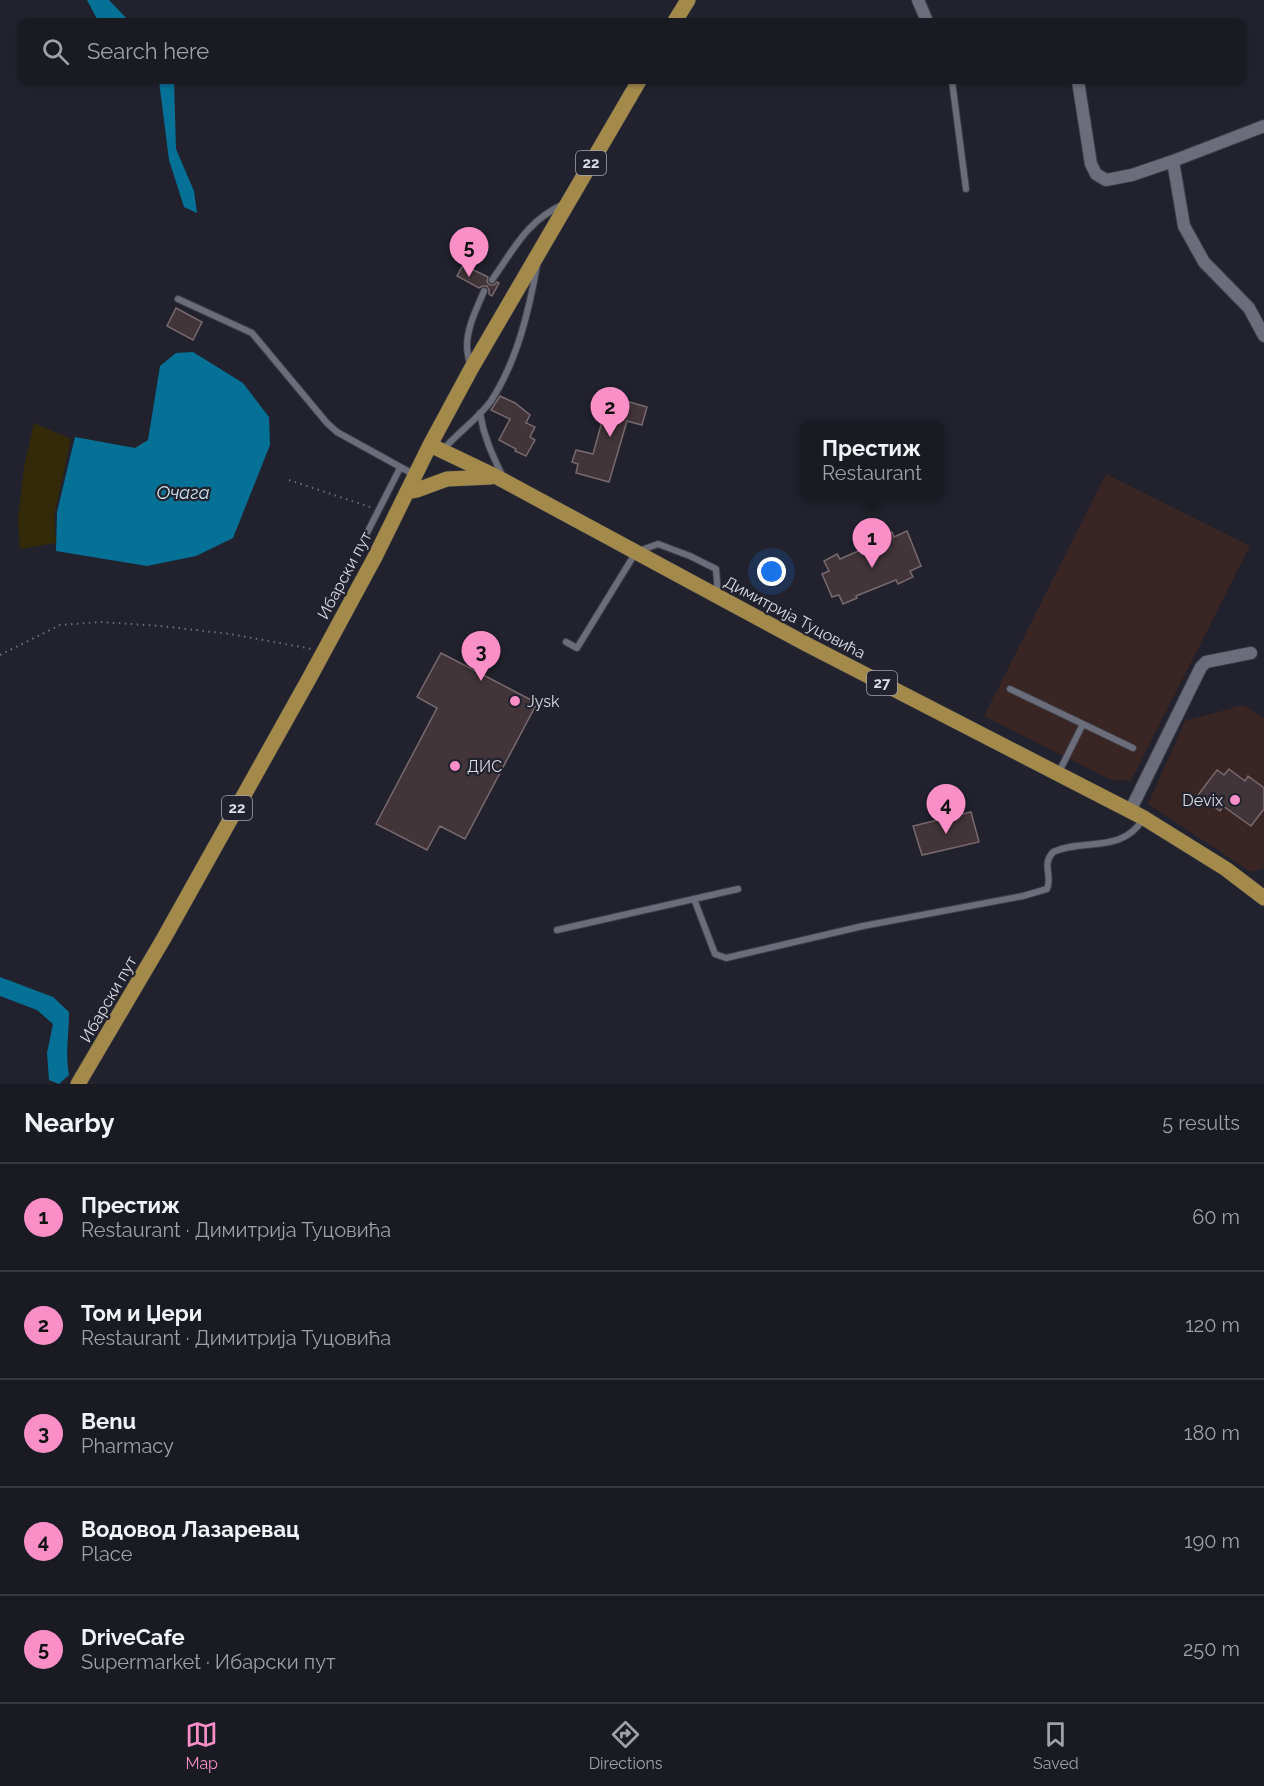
<!DOCTYPE html>
<meta charset="utf-8">
<style>
:root{--surface:#191a22;--page:#22232a;--text:#f1f3f6;--muted:#9fa1a5;--line:#373840;--accent:#fa8fc8}
body{margin:0;font-family:Raleway,sans-serif;background:var(--page);color:var(--text)}
.you{position:absolute;left:772px;top:572px;width:21px;height:21px;margin:-15px;border:4px solid #fff;border-radius:50%;background:#1a73e8;box-shadow:0 0 0 9px #1a73e833}
.badge{display:grid;place-items:center;width:39px;height:39px;border-radius:50%;background:var(--accent);color:#111;font-size:20px;font-weight:700}
.pin{position:absolute;translate:-50% -50px;filter:drop-shadow(0 2px 3px #0008)}
.pin::after{content:'';position:absolute;top:32px;width:21px;height:18px;background:inherit;clip-path:polygon(0 0,100% 0,50% 100%)}
.popup{position:absolute;left:800px;top:421px;width:144px;height:78px;box-sizing:border-box;display:grid;place-content:center;border-radius:9px;background:var(--surface);filter:drop-shadow(0 2px 4px #0005);font-size:20px;white-space:nowrap;color:var(--muted)}
.popup b{font-size:22px;color:var(--text)}
.popup::after{content:'';position:absolute;left:50%;top:100%;margin-left:-12px;border:12px solid transparent;border-top-color:var(--surface)}
.list{margin:0;padding:0;list-style:none}
h2{display:flex;justify-content:space-between;align-items:center;height:78px;margin:0;padding:0 24px;font-size:26px}
h2 small{font-size:20px;font-weight:400;color:var(--muted)}
.list li{display:grid;grid-template-columns:39px 1fr auto;gap:18px;align-items:center;box-sizing:border-box;height:108px;padding:0 24px;border-top:2px solid var(--line)}
.list b{display:block;font-size:22px;white-space:nowrap}
.list p{margin:0;font-size:20px;white-space:nowrap;color:var(--muted)}
.list em{font-size:20px;font-style:normal;color:var(--muted)}
.icon{flex:none;width:33px;height:33px;fill:none;stroke:currentColor;stroke-width:2;stroke-linecap:round;stroke-linejoin:round}
.map{position:relative;flex:none;width:1264px;height:1084px;overflow:hidden}
.search{position:absolute;background:var(--surface);box-shadow:0 2px 4px #0004;left:18px;right:18px;top:18px;height:66px;display:flex;align-items:center;gap:15px;box-sizing:border-box;padding:0 21px;border-radius:9px;color:var(--muted);font-size:22px}
.sheet{height:618px;background:var(--surface)}
nav{display:flex;justify-content:space-around;align-items:center;box-sizing:border-box;height:84px;border-top:2px solid var(--line);background:var(--surface);font-size:16px;color:var(--muted)}
nav a{display:grid;justify-items:center;gap:3px}
nav .on{color:var(--accent)}
.map>svg:first-child{display:block}
.industrial{fill:#382524}
.sand{fill:#322a09}
.water{fill:#067196}
.building{fill:#42353a;stroke:#78696e;stroke-width:1.5}
.lines{fill:none;stroke-linecap:round;stroke-linejoin:round}
.lane-casing{stroke:#3d3e47;stroke-width:8}
.street-casing{stroke:#3d3e47;stroke-width:14}
.primary-casing{stroke:#3d3e47;stroke-width:16}
.path{stroke:#6d6e77;stroke-width:2;stroke-dasharray:1.5 4.5;stroke-linecap:butt}
.lane{stroke:#6c6d7a;stroke-width:6}
.street{stroke:#6c6d7a;stroke-width:12}
.primary{stroke:#a38a4a;stroke-width:15}
.poi-dot{fill:#fa8fc8;stroke:#21222d;stroke-width:2}
.labels{text-anchor:middle;stroke-width:4.5;stroke-linejoin:round;paint-order:stroke}
.shield{fill:#21222d;stroke:#a4a5ad;stroke-width:1.5}
.shield-label{font-size:15px;font-weight:bold;fill:#dcdde4}
.street-label{font-size:16px;fill:#dcdde4;stroke:#21222d}
.poi-label{font-size:16px;fill:#dcdde4;stroke:#21222d;text-anchor:start}
.water-label{font-size:18px;font-style:italic;fill:#cce4f1;stroke:#21222d}
</style>
<div class="map">
<svg width="1264" height="1084" viewBox="0 0 1264 1084">
<rect width="100%" height="100%" fill="#21222d"/>
<!-- industrial -->
<path class="industrial" d="M 1106,474 L 1250,546 L 1131,781 L 1111,780 L 984,716 Z
M 1243,705 L 1264,718 L 1264,868 L 1251,872 L 1148,804 L 1185,721 Z"/>
<!-- sand -->
<path class="sand" d="M 34,423 L 71,439 L 54,516 L 56,543 L 20,549 L 18,519 L 24,467 Z"/>
<!-- water -->
<path class="water" d="M 87,0 L 109,0 L 129,21 L 98,21 Z
M 159,81 L 174,81 L 176,149 L 194,191 L 197,213 L 184,207 L 169,160 Z
M 193,352 L 243,383 L 269,417 L 270,445 L 233,538 L 196,556 L 147,566 L 56,551 L 57,512 L 75,437 L 135,448 L 148,440 L 160,366 L 176,353 Z
M 0,977 L 53,997 L 69,1012 C 69,1034 65,1054 69,1075 L 59,1084 L 49,1080 L 47,1053 L 53,1024 L 37,1010 L 0,996 Z"/>
<!-- building -->
<path class="building" d="M 463,265 L 488,277 L 487,282 L 490,285 L 494,285 L 497,282 L 499,283 L 492,296 L 489,294 L 489,290 L 487,286 L 483,286 L 479,288 L 457,276 Z
M 176,308 L 202,322 L 193,340 L 167,326 Z
M 500,396 L 515,403 L 530,415 L 526,423 L 535,427 L 530,437 L 535,440 L 526,456 L 515,451 L 516,449 L 499,440 L 510,419 L 491,410 Z
M 609,396 L 647,407 L 642,425 L 627,421 L 609,482 L 576,473 L 578,464 L 572,462 L 576,450 L 593,454 Z
M 907,531 L 921,566 L 910,571 L 913,577 L 898,584 L 896,580 L 856,596 L 857,598 L 843,604 L 839,595 L 832,597 L 822,574 L 829,571 L 824,561 L 837,554 L 840,559 L 881,541 L 880,537 L 892,532 L 894,537 Z
M 441,653 L 537,703 L 465,839 L 440,826 L 427,850 L 376,824 L 437,708 L 417,697 Z
M 1229,769 L 1245,781 L 1248,776 L 1264,788 L 1264,809 L 1251,826 L 1223,806 L 1220,811 L 1198,795 L 1217,770 L 1224,775 Z
M 971,812 L 979,842 L 922,855 L 913,826 Z"/>
<g class="lines">
<defs>
<path id="lane" d="M 952,81 L 966,189
M 492,280 C 514,249 527,221 562,205
M 178,299 L 252,333 L 327,423 L 337,432 L 413,474
M 470,365 C 469,359 467,353 467,346 C 467,327 477,308 484,291
M 480,413 C 484,438 492,454 503,477
M 442,451 C 457,433 477,420 491,401 C 517,361 529,311 537,265
M 367,533 L 400,468
M 566,642 L 577,648 L 636,552 L 658,544 L 690,556 L 716,569 L 718,594
M 1010,689 L 1083,724 L 1058,774
M 1083,724 L 1133,748
M 694,899 L 715,954 L 726,958 L 863,926 L 1023,896 L 1047,889 C 1053,875 1041,866 1053,852 C 1083,838 1122,854 1143,819
M 557,930 L 738,889"/>
<path id="street" d="M 918,0 L 927,21
M 1078,81 L 1091,164 L 1096,174 L 1106,180 L 1132,175 L 1173,161 L 1184,226 L 1204,262 L 1249,308 L 1264,336
M 1173,161 L 1264,126
M 1130,811 L 1201,667 L 1206,662 L 1251,653"/>
<path id="primary" d="M 675,21 L 688,0
M 430,445 L 495,476 L 808,645 L 1144,818 L 1226,869 L 1264,898
M 407,492 L 417,490 L 447,479 L 491,477
M 78,1084 L 164,938 L 310,677 L 375,557 L 430,445 L 471,369 L 639,81"/>
</defs>
<!-- lane casing -->
<use href="#lane" class="lane-casing"/>
<!-- street casing -->
<use href="#street" class="street-casing"/>
<!-- primary casing -->
<use href="#primary" class="primary-casing"/>
<!-- path -->
<path class="path" d="M 289,480 L 370,507
M 0,655 L 60,625 L 101,622 L 161,626 L 230,634 L 312,649"/>
<!-- lane -->
<use href="#lane" class="lane"/>
<!-- street -->
<use href="#street" class="street"/>
<!-- primary -->
<use href="#primary" class="primary"/>
</g>
<!-- markers -->
<g class="poi-dot">
<circle cx="515" cy="701" r="6"/>
<circle cx="455" cy="766" r="6"/>
<circle cx="1235" cy="800" r="6"/>
</g>
<g class="labels">
<!-- shield labels -->
<g class="shield">
<rect x="576" y="151" width="30" height="24" rx="4.5"/>
<rect x="867" y="671" width="30" height="24" rx="4.5"/>
<rect x="222" y="796" width="30" height="24" rx="4.5"/>
</g>
<g class="shield-label">
<text x="591" y="168">22</text>
<text x="882" y="688">27</text>
<text x="237" y="813">22</text>
</g>
<!-- street labels -->
<g class="street-label">
<text transform="translate(344 575) rotate(-62)" y="6">Ибарски пут</text>
<text transform="translate(795 617) rotate(28)" y="6">Димитрија Туцовића</text>
<text transform="translate(108 999) rotate(-60)" y="6">Ибарски пут</text>
</g>
<!-- poi labels -->
<g class="poi-label">
<text x="527" y="707">Jysk</text>
<text x="467" y="772">ДИС</text>
<text x="1223" y="806" text-anchor="end">Devix</text>
</g>
<!-- water labels -->
<g class="water-label">
<text x="183" y="499">Очага</text>
</g>
</g>
</svg>
<div class="you"></div>
<div class="pin badge" style="left:872px;top:568px">1</div>
<div class="popup"><b>Престиж</b>Restaurant</div>
<div class="pin badge" style="left:610px;top:437px">2</div>
<div class="pin badge" style="left:481px;top:681px">3</div>
<div class="pin badge" style="left:946px;top:834px">4</div>
<div class="pin badge" style="left:469px;top:277px">5</div>
<div class="search"><svg class="icon" aria-label="search" viewBox="0 0 24 24"><circle cx="10" cy="10" r="6"/><path d="M15 15l6 6"/></svg>Search here</div>
</div>
<section class="sheet">
<h2>Nearby<small>5 results</small></h2>
<ul class="list">
<li><span class="badge">1</span><div><b>Престиж</b><p>Restaurant · Димитрија Туцовића</p></div><em>60 m</em></li>
<li><span class="badge">2</span><div><b>Том и Џери</b><p>Restaurant · Димитрија Туцовића</p></div><em>120 m</em></li>
<li><span class="badge">3</span><div><b>Benu</b><p>Pharmacy</p></div><em>180 m</em></li>
<li><span class="badge">4</span><div><b>Водовод Лазаревац</b><p>Place</p></div><em>190 m</em></li>
<li><span class="badge">5</span><div><b>DriveCafe</b><p>Supermarket · Ибарски пут</p></div><em>250 m</em></li>
</ul>
</section>
<nav>
<a class="on"><svg class="icon" aria-label="map" viewBox="0 0 24 24"><path d="M3 6l6-2 6 2 6-2v14l-6 2-6-2-6 2zM9 4v14M15 6v14"/></svg>Map</a>
<a><svg class="icon" aria-label="directions" viewBox="0 0 24 24"><path d="M12 3l9 9-9 9-9-9zM9 14v-3h6M13 9l2 2-2 2"/></svg>Directions</a>
<a><svg class="icon" aria-label="saved" viewBox="0 0 24 24"><path d="M7 4h10v16l-5-4-5 4z"/></svg>Saved</a>
</nav>
